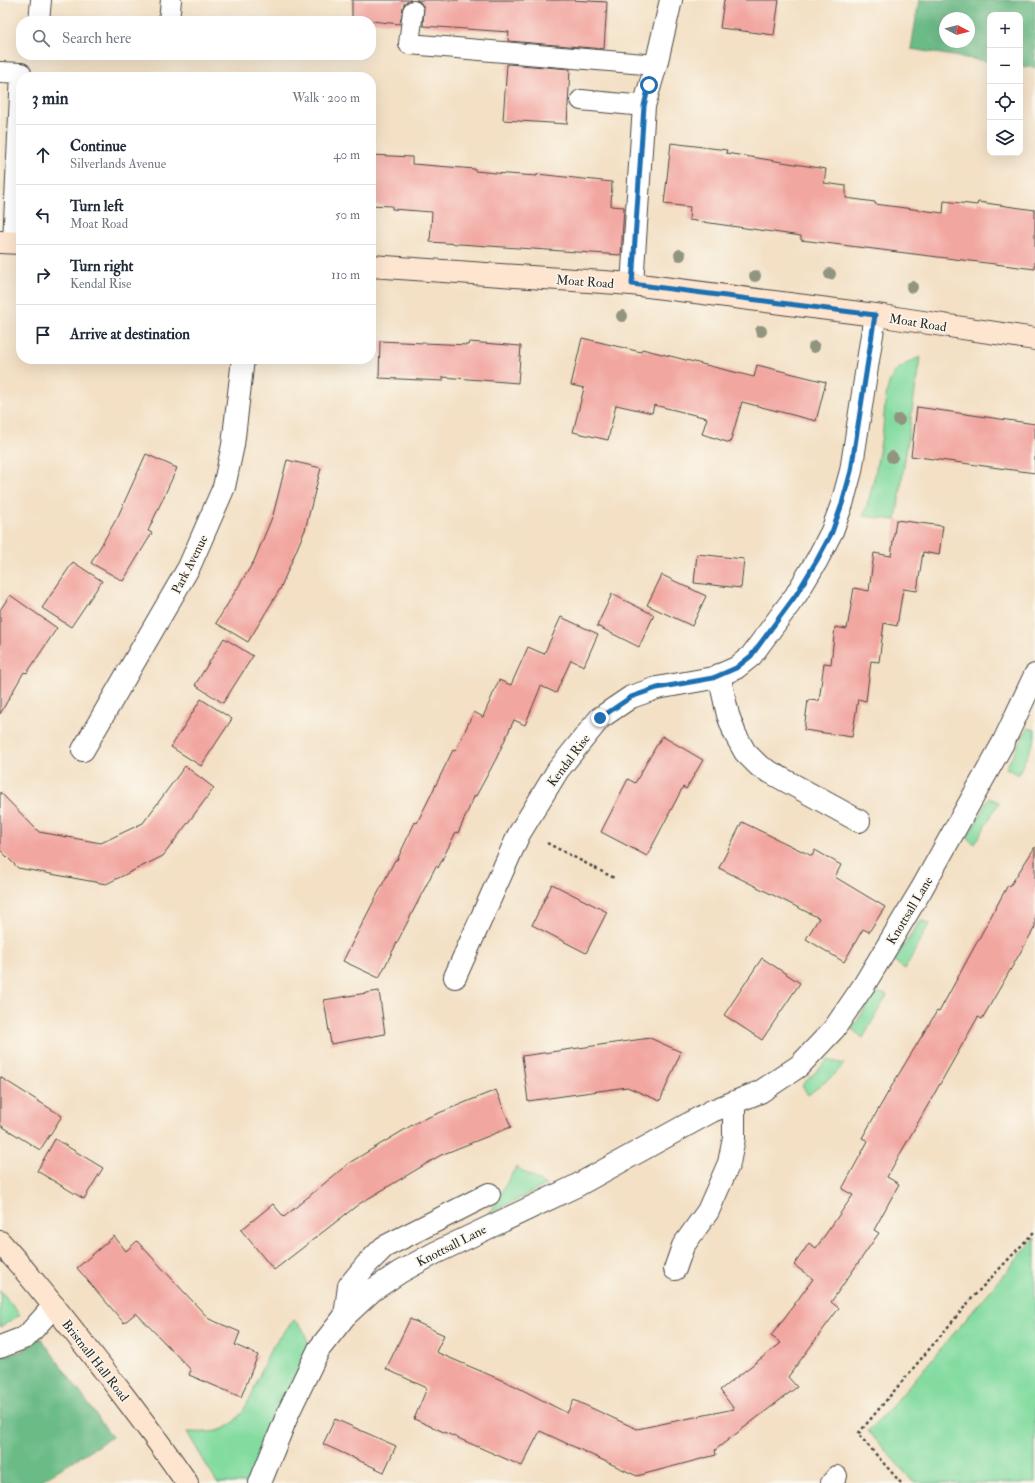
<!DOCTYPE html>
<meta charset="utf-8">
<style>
:root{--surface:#fff;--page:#f2f2f3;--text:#1f2937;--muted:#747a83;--line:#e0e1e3}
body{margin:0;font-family:"IM FELL Double Pica",serif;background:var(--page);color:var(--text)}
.controls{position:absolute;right:12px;top:12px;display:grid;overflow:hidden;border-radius:8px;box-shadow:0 4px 16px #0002}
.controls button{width:36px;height:36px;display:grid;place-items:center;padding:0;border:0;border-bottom:1px solid var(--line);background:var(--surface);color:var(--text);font:20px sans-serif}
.compass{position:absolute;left:939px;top:12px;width:36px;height:36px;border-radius:50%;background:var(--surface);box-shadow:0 4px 16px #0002;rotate:97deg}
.stop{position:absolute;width:12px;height:12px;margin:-9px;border:3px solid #1f6fb2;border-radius:50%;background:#fff}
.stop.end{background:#1f6fb2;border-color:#fff;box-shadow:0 1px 4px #0008}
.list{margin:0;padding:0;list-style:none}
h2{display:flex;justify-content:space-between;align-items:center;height:52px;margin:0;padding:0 16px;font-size:17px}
h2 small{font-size:13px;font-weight:400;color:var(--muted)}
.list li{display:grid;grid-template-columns:26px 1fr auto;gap:12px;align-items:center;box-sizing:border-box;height:60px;padding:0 16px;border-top:1px solid var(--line)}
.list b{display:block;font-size:15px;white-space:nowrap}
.list p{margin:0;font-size:13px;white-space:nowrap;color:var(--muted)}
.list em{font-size:13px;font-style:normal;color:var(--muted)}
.icon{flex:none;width:22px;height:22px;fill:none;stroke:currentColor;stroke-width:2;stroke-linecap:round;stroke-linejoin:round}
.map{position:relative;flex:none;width:1035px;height:1483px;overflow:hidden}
.search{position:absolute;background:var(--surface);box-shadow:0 4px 16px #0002;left:16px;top:16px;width:360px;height:44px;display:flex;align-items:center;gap:10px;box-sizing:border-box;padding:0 14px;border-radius:16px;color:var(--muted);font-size:15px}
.panel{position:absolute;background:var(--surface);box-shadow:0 4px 16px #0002;left:16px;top:72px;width:360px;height:292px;border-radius:16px}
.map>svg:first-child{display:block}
.green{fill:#83dba0;stroke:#578366}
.forest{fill:#6abb86;stroke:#4a7358;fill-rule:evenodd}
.building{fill:#f2a6a0}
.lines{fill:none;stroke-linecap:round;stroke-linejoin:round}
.lane-casing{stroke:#494642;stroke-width:22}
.street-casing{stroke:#494642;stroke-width:24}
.secondary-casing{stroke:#494642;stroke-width:24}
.path{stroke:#494642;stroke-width:2.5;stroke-dasharray:3 3;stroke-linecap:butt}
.lane{stroke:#fff;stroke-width:20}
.street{stroke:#fff;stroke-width:22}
.secondary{stroke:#fde5d0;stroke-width:22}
.tree{fill:#919580}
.route{stroke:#1f6fb2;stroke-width:5}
.labels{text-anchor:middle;stroke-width:3;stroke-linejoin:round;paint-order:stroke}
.street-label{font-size:13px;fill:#2b2b2b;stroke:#fbf7ec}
</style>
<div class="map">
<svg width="1035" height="1483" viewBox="0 0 1035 1483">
<rect width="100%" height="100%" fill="#fbf7ec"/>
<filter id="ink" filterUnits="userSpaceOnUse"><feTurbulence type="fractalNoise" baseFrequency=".025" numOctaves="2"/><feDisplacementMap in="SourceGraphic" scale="8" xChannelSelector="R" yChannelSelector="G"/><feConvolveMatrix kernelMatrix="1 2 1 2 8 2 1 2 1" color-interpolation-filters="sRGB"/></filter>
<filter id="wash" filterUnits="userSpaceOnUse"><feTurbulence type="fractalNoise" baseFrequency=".012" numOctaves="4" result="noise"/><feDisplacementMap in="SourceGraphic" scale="16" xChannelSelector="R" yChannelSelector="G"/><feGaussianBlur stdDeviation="0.9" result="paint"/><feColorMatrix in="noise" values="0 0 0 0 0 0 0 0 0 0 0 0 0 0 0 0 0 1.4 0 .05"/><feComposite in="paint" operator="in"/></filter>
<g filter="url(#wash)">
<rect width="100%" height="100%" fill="#f3e0c5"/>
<!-- green -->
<path class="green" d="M 920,357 L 896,520 L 863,516 C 873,492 877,462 882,436 C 885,419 883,384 896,371 C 902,365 912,361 920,357 Z
M 1028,728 L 1035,730 L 1035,739 L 1018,775 L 1006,768 Z
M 989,798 L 999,802 L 975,844 L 967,838 Z
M 921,920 L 929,924 L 905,969 L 894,961 Z
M 876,992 L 887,995 L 863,1038 L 852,1029 Z
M 828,1060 L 844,1064 L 834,1075 L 808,1095 L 802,1085 Z
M 516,1167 L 546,1185 L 489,1214 Z
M 1035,1238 L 1035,1483 L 914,1483 L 868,1431 L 893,1405 Z
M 0,1290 L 20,1315 L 0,1327 Z
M 294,1320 L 302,1327 L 310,1347 L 251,1483 L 217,1483 L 187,1432 C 199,1432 218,1434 229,1426 C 253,1407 256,1376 270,1351 C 276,1340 286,1329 294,1320 Z"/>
<!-- forest -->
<path class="forest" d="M 919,0 L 1035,0 L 1035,68 L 1020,66 L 1020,15 L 990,15 L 990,62 L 911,49 ZM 945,18 L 969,18 L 969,42 L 945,42 Z
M 41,1338 L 112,1437 L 37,1483 L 0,1483 L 0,1357 L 22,1351 Z"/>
<g id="blocks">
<!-- building -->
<path class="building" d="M 352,0 L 411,0 L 404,4 L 400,24 L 352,19 Z
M 416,0 L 570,0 L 607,2 L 604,49 L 508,41 L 509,32 L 423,26 L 424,7 L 420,2 Z
M 724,0 L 779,0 L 774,35 L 720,28 Z
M 507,64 L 570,69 L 567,124 L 503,120 Z
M 671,143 L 727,150 L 726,153 L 826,169 L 824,183 L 846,186 L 846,198 L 875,202 L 875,204 L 943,213 L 944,201 L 977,205 L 978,202 L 1035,210 L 1035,269 L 801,240 L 801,236 L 689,220 L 690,207 L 664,204 Z
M 371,155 L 412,157 L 412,164 L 475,169 L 475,171 L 507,174 L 537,176 L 537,174 L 612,182 L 611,206 L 624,207 L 621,255 L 430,242 L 432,212 L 392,209 L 392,206 L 371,205 Z
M 582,338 L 641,352 L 642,349 L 754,377 L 757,365 L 826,382 L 816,421 L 742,402 L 730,443 L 702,434 L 707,418 L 654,405 L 652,413 L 616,405 L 608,440 L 573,432 L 584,388 L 571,385 Z
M 380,341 L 468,345 L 469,342 L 521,346 L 518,383 L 443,377 L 443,381 L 379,378 Z
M 917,407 L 1035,424 L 1035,473 L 911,456 Z
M 146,454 L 177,468 L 148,531 L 152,533 L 123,581 L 91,563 L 118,516 Z
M 287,460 L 321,468 L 305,530 L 280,589 L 248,642 L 216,623 L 254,561 L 273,515 Z
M 896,520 L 943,526 L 939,555 L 923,552 L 917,591 L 903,589 L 897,626 L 884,623 L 879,662 L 871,661 L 866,701 L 858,699 L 852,737 L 804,730 L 808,700 L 819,701 L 824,663 L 831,664 L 835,627 L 847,629 L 854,588 L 869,591 L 874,553 L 891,556 Z
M 697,554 L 744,559 L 741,588 L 694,583 Z
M 73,562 L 102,581 L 71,627 L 42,608 Z
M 662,575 L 706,596 L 692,626 L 647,605 Z
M 612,594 L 654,615 L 639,647 L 597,626 Z
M 10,595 L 57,628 L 27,673 L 24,672 L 0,714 L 0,610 Z
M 561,617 L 598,634 L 584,666 L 571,660 L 556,693 L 541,686 L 525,725 L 514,720 L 496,759 L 476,796 L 475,795 L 458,833 L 456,832 L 438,868 L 436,866 L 379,978 L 343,961 L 395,860 L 397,860 L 415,822 L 417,823 L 453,750 L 455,751 L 474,712 L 483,717 L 499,680 L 511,685 L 528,647 L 544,654 Z
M 224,638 L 253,656 L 223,703 L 195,685 Z
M 201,699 L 232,719 L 201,766 L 171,747 Z
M 662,736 L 703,760 L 686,789 L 683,787 L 647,856 L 601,832 L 628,779 L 635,783 Z
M 185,766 L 214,788 L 163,856 L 106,884 L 18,868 L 0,850 L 0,792 L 39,832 L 101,843 L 143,823 Z
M 742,822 L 812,856 L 815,850 L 841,865 L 835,877 L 885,907 L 869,932 L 863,929 L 844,962 L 806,939 L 819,918 L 719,868 Z
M 1035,847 L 1035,927 L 982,1019 L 978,1017 L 887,1177 L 899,1184 L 874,1230 L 879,1233 L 831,1302 L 839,1308 L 788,1377 L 797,1387 L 715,1450 L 716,1455 L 637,1476 L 540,1431 L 522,1466 L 414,1419 L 427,1388 L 386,1369 L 410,1319 L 444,1335 L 436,1352 L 513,1385 L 567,1413 L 574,1400 L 637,1429 L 734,1409 L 720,1390 L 781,1343 L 771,1336 L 813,1279 L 794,1265 L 809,1243 L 816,1248 L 853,1195 L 842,1189 L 868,1141 L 862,1138 L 894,1082 L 937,1011 L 939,1012 L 1008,885 L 1010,886 Z
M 552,884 L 607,912 L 586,953 L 532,925 Z
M 762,958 L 800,983 L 762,1040 L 724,1015 Z
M 379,991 L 385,1034 L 331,1044 L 324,1000 Z
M 650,1038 L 681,1052 L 660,1101 L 627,1087 L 528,1101 L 522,1056 Z
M 0,1077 L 62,1116 L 40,1150 L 0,1125 Z
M 496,1090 L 511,1127 L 441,1155 L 359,1204 L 274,1270 L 241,1230 L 273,1204 L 284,1217 L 349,1163 L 419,1121 Z
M 55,1139 L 103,1168 L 84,1199 L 37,1171 Z
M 114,1236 L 126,1251 L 137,1241 L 209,1319 L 240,1332 L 235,1345 L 258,1355 L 241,1397 L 189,1375 L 191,1370 L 136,1313 L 124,1323 L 77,1268 Z
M 335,1419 L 396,1446 L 384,1472 L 323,1444 Z"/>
</g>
</g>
<g filter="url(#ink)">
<use href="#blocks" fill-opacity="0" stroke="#494642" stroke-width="1"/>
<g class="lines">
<defs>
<path id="lane" d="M 413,11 L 409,44 L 656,65
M 39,21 L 41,0
M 169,21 L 171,0
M 0,72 L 21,73 L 13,243
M 581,100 L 644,106
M 831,1483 L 837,1476"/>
<path id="street" d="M 632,284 L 644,106 L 656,65 L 671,0
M 719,675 L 728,715 L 735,734 L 745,752 L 759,766 L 859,821
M 83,750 L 189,567 L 224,487 L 233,445 L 243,359
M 455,977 L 519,834 L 558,770 L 600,718 L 631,697 L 657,688 L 713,678 L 736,668 L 751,656 L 796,595 L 817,560 L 832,531 L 842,504 L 851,471 L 875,315
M 675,1269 L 683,1246 L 708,1211 L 729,1163 L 734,1138 L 734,1103
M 345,1316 L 349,1286 L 367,1264 L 384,1247 L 489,1194
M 0,1347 L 26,1337 L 54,1306
M 260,1483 L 289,1411 L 319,1349 L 345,1316 L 373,1290 L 400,1272 L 435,1253 L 576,1186 L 712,1111 L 760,1092 L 799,1066 L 834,1029 L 864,985 L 921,890 L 1003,743 L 1035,675"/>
<path id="secondary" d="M 0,242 L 21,243
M 371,266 L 632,284 L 883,316 L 1035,339
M 0,1242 C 37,1283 70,1326 104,1370 C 132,1407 161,1444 187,1483"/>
</defs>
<!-- lane casing -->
<use href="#lane" class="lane-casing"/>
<!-- street casing -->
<use href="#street" class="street-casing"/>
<!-- secondary casing -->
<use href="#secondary" class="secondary-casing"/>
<!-- path -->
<path class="path" d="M 547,843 L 616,879
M 901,1483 L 858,1434 L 973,1297 L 1035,1231"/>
<!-- lane -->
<use href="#lane" class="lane"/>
<!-- street -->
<use href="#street" class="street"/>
<!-- secondary -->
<use href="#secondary" class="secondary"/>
</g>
<!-- trees -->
<g class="tree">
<circle cx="680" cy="255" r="6"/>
<circle cx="830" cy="274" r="6"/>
<circle cx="755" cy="276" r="6"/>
<circle cx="912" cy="287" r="6"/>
<circle cx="622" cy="316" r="6"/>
<circle cx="761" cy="331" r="6"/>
<circle cx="814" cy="347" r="6"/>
<circle cx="899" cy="420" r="6"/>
<circle cx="892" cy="457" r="6"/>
</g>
</g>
<g class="lines" filter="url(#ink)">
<!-- route -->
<path class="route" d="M 600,718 L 631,697 L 657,688 L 713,678 L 736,668 L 751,656 L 796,595 L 817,560 L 832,532 L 842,504 L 851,471 L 875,315 L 632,284 L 644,106 L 649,85"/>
</g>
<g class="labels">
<!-- street labels -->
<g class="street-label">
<text transform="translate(585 281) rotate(4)" y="5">Moat Road</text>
<text transform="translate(918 322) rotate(9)" y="5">Moat Road</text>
<text transform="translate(189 564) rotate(-63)" y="5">Park Avenue</text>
<text transform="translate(568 760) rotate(-53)" y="5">Kendal Rise</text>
<text transform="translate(909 910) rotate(-59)" y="5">Knottsall Lane</text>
<text transform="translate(451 1245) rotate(-27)" y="5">Knottsall Lane</text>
<text transform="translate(96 1360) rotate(52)" y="5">Bristnall Hall Road</text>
</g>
</g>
</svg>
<div class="controls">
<button>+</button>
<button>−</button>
<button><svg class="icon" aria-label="locate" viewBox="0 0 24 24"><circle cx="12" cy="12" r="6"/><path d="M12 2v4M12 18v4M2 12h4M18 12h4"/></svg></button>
<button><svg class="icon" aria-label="layers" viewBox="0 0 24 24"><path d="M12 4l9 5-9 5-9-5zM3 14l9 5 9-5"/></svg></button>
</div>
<svg class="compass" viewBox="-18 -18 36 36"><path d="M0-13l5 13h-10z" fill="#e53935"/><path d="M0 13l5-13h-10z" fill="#747a83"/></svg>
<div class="stop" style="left:649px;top:85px"></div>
<div class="stop end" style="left:600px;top:718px"></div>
<div class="search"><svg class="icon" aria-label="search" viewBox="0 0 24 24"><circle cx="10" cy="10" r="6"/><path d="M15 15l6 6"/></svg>Search here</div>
<section class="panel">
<h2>3 min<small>Walk · 200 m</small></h2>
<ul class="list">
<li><svg class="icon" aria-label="ahead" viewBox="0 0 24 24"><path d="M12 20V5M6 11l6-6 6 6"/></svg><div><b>Continue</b><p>Silverlands Avenue</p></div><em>40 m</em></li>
<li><svg class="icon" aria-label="left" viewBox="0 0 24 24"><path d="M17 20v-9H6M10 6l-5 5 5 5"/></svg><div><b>Turn left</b><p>Moat Road</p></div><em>50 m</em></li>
<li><svg class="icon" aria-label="right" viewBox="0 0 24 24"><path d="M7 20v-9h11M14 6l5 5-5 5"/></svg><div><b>Turn right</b><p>Kendal Rise</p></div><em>110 m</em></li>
<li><svg class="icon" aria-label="arrive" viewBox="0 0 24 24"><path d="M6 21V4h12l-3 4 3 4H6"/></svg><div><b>Arrive at destination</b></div></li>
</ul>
</section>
</div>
